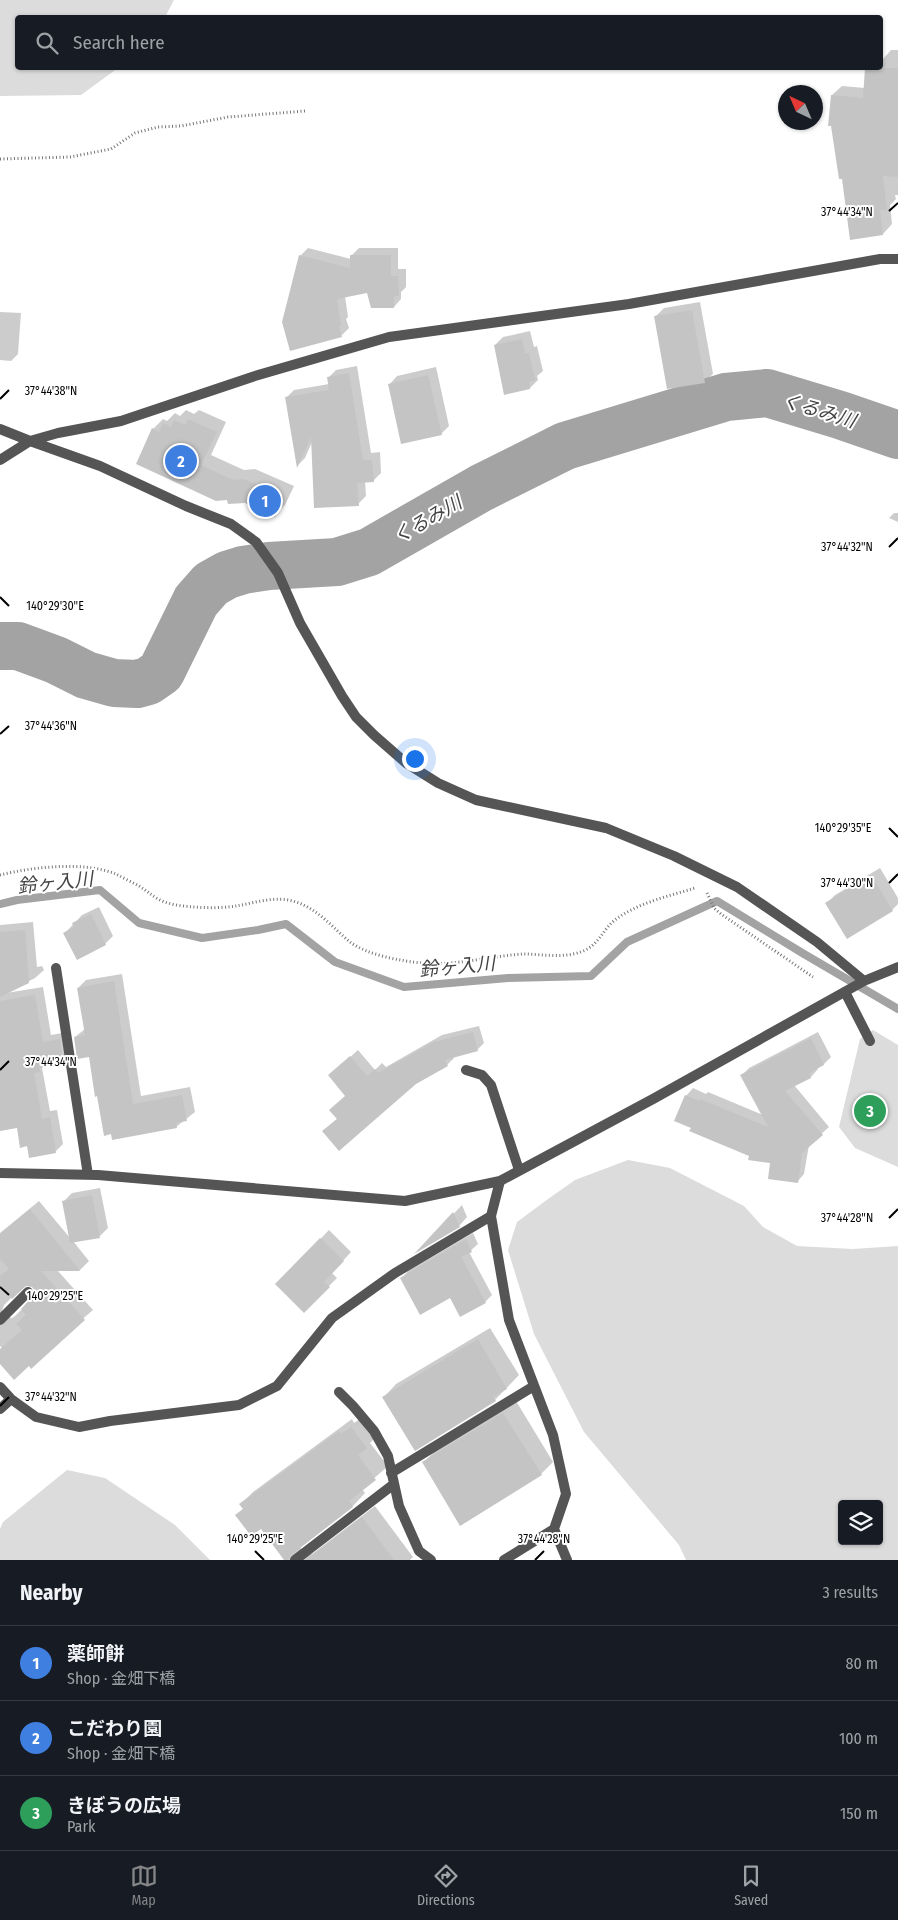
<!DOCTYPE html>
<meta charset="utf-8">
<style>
:root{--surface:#171b24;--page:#20242c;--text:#f1f3f6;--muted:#9ea1a6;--line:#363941;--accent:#858687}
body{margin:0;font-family:"Fira Sans Condensed","Noto Sans JP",sans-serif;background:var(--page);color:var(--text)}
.controls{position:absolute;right:15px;bottom:15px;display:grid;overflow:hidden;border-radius:5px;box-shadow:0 1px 4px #0004}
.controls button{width:45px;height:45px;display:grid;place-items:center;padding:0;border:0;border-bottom:1px solid var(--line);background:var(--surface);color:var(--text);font:25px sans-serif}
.compass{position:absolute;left:778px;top:85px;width:45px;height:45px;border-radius:50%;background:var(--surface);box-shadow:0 1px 4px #0004;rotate:316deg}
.you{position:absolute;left:414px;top:758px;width:18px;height:18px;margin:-12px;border:4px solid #fff;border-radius:50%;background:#1a73e8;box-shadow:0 0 0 8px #1a73e833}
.badge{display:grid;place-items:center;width:32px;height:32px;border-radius:50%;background:var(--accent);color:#fff;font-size:16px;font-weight:700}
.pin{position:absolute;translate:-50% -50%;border:2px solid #fff;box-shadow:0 1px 5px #0006}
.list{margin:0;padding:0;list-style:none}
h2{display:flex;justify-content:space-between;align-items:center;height:65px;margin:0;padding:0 20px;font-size:21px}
h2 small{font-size:16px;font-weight:400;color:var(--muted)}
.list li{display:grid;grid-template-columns:32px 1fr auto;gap:15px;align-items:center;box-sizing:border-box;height:75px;padding:0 20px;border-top:1px solid var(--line)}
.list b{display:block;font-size:19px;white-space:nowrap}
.list p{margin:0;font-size:16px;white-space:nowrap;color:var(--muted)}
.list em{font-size:16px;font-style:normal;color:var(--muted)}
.icon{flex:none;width:28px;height:28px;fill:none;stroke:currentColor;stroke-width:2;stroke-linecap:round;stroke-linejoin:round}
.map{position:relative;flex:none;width:898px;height:1560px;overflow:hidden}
.search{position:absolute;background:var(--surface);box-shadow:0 1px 4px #0004;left:15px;right:15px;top:15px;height:55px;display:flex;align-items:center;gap:12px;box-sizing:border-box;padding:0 18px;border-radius:5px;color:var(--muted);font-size:19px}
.sheet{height:290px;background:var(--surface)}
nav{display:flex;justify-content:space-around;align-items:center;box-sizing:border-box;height:70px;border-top:1px solid var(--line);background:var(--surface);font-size:14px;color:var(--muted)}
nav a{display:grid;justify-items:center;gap:2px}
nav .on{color:var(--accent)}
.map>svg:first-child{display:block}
.green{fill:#dcdcdc;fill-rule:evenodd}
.shadow{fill:#0003;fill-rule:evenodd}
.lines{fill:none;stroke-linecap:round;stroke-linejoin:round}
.stream{stroke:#a3a3a3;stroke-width:8}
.river{stroke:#a3a3a3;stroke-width:48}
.building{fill:#c4c4c4}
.path{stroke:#777;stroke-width:3;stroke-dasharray:1 2.5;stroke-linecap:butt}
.lane{stroke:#555;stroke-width:10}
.street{stroke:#555;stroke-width:10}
.ticks{fill:none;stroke:#000;stroke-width:2}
.labels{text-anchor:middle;stroke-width:4;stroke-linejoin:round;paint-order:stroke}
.water-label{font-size:19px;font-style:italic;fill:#444;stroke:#fff}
.ticks-label{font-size:12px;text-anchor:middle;fill:#000;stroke:#fff;stroke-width:4;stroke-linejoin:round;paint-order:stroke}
</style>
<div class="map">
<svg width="898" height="1560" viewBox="0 0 898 1560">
<rect width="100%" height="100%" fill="#fff"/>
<!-- green -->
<path class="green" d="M 0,0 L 174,0 L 165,17 L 18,18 L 18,68 L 118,68 L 81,95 L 0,96 Z
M 873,1030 L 898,1045 L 898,1167 L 855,1148 L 839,1127 L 860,1039 Z
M 628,1160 L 670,1168 L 744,1206 L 763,1227 L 797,1246 L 853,1249 L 898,1246 L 898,1560 L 686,1560 L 679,1545 L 584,1432 L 534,1334 L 508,1250 L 517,1222 L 548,1199 L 575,1180 ZM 842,1504 L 879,1504 L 879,1541 L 842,1541 Z
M 67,1470 L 105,1478 L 175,1525 L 210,1560 L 0,1560 L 0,1529 L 3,1522 Z"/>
<!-- shadow -->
<path class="shadow" d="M 891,50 L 898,50 L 898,195 L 895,195 L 896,199 L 890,205 L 892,224 L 883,234 L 843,177 L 832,125 L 829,125 L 832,95 L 842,86 L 865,88 L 866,68 L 880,68 L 880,59 L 883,59 Z
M 308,248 L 351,259 L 351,256 L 359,248 L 398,248 L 398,269 L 406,269 L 406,287 L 401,292 L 401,299 L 394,307 L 368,291 L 345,296 L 348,317 L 346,319 L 349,328 L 342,335 L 283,322 L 301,255 Z
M 700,302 L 713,374 L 704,382 L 656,316 L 664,308 Z
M 0,312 L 21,313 L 18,354 L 11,361 L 0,360 Z
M 530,331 L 534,347 L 537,346 L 543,371 L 537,376 L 538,380 L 530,388 L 505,393 L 495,345 L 503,337 Z
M 357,366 L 371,453 L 380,452 L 381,473 L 373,481 L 365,481 L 366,496 L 358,504 L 312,442 L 305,458 L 298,465 L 286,398 L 294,390 L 329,384 L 328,378 L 336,370 Z
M 436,367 L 449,426 L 441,434 L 389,385 L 397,376 Z
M 186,410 L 194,414 L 199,410 L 226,422 L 211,455 L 244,470 L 255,469 L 294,486 L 285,505 L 275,515 L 245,502 L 229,499 L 153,429 L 163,419 L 167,421 L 175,413 L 180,416 Z
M 894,513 L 898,513 L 898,522 L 889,518 Z
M 880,868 L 898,898 L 898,904 L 892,910 L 827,903 L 835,895 Z
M 99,907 L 113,936 L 105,944 L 65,933 L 82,915 Z
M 33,922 L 37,967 L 42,966 L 44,970 L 35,978 L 6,993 L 43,987 L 51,1035 L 68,1032 L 71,1052 L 63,1060 L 48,1062 L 42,1068 L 50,1111 L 57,1110 L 63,1144 L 55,1152 L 28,1145 L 18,1127 L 0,1130 L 0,925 Z
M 122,974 L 141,1096 L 190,1087 L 195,1112 L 176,1127 L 113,1139 L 90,1056 L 75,1037 L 85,1029 L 78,988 L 86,980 Z
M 479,1026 L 484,1043 L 477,1050 L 453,1057 L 454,1058 L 447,1065 L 330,1125 L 338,1118 L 347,1095 L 337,1069 L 358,1050 L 375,1070 L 382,1063 L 386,1067 L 442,1035 Z
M 818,1032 L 831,1057 L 824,1064 L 817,1067 L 818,1069 L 811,1077 L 794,1085 L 829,1127 L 809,1145 L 804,1174 L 797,1182 L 772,1162 L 750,1155 L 692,1127 L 686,1096 L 693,1088 L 706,1094 L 708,1092 L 763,1115 L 742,1075 L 749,1068 Z
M 100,1188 L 108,1228 L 100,1236 L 73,1241 L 89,1261 L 80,1270 L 57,1270 L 93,1310 L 29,1365 L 0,1362 L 0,1350 L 2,1348 L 0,1346 L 0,1233 L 39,1201 L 71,1239 L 64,1201 L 72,1193 ZM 26,1284 L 33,1286 L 36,1290 L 34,1297 L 15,1316 L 12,1318 L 5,1316 L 2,1311 L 4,1305 Z
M 462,1205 L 467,1217 L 459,1226 L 421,1248 Z
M 329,1230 L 351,1252 L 332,1273 L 337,1278 L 304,1311 L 277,1284 Z
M 473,1233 L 478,1244 L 469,1252 L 492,1295 L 485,1302 L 450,1296 L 401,1279 L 408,1271 Z
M 490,1328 L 519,1375 L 495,1400 L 384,1397 L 396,1384 Z
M 516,1401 L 553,1462 L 541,1474 L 423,1463 L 436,1450 Z
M 364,1416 L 378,1435 L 370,1443 L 388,1466 L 362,1489 L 365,1493 L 353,1506 L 300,1547 L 304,1554 L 312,1554 L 375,1506 L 413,1557 L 410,1560 L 286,1560 L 261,1527 L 237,1515 L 244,1508 L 241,1504 L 253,1492 L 352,1419 L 354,1423 Z"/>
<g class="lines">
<!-- stream -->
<path class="stream" d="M 0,904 L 17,900 L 100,890 L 139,923 L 202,938 L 258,930 L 286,924 L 335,962 L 404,987 L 508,978 L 591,976 L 627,942 L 717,901 L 804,954 L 898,1009"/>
<!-- river -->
<path class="river" d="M 0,646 L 18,646 L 56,660 L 86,675 L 114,683 L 137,684 L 148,681 L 161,672 L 196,601 L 211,584 L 227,575 L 243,570 L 269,566 L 337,562 L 369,552 L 481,488 L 565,446 L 726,397 L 767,393 L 840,415 L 898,435"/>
</g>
<!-- building -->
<path class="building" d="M 865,68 L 898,68 L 898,177 L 883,176 L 887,210 L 880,210 L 883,235 L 850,240 L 842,179 L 839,179 L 831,126 L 828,126 L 831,95 L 863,98 Z
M 299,255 L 350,268 L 350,255 L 391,255 L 391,276 L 398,276 L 399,296 L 394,296 L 394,308 L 371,308 L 367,293 L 337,299 L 341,326 L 339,326 L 342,337 L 290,351 L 282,322 Z
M 692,310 L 705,383 L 667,389 L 654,316 Z
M 522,339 L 525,354 L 529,353 L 535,380 L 529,382 L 530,389 L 504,395 L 494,345 Z
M 349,373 L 363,460 L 372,460 L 374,482 L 357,483 L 359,506 L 314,508 L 311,437 L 297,468 L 285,397 L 329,390 L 327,377 Z
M 428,375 L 442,435 L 401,444 L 388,384 Z
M 188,419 L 217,432 L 201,465 L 233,480 L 244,479 L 284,497 L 275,517 L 245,503 L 228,504 L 227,500 L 216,501 L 136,464 L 152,428 L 159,432 L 163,423 L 171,427 L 174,420 L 185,425 Z
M 871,875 L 893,911 L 847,939 L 825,903 Z
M 91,914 L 106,945 L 77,960 L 63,933 L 74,927 L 72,923 Z
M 25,930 L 29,983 L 0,997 L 0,932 Z
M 114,981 L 133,1104 L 182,1095 L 187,1121 L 176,1123 L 177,1128 L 112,1140 L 111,1134 L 104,1136 L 97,1096 L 95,1097 L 89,1057 L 77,1059 L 74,1037 L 85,1035 L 77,988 Z
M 35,995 L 43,1042 L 60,1039 L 63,1061 L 39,1065 L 40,1072 L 34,1073 L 42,1119 L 50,1117 L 56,1153 L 29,1158 L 27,1146 L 20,1148 L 17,1128 L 0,1131 L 0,1001 Z
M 473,1032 L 478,1051 L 445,1060 L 448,1066 L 416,1084 L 339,1151 L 322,1131 L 337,1119 L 329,1110 L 345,1096 L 328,1075 L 350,1056 L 367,1076 L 375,1069 L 378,1073 L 434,1042 Z
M 811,1038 L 824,1065 L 809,1073 L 811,1078 L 785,1091 L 823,1135 L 802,1153 L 798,1183 L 768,1179 L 770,1163 L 748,1160 L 749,1156 L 689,1131 L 691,1128 L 674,1121 L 685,1095 L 699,1101 L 700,1099 L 768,1127 L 740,1075 Z
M 92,1195 L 100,1238 L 70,1243 L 62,1201 Z
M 30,1209 L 80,1271 L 41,1271 L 85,1320 L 31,1369 L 29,1366 L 14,1380 L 0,1364 L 0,1349 L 22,1330 L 16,1324 L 26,1315 L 21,1309 L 33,1296 L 35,1291 L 32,1287 L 26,1286 L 12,1299 L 0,1285 L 0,1276 L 9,1269 L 0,1259 L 0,1234 Z
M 453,1212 L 460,1227 L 414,1254 Z
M 320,1238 L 344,1261 L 324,1282 L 330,1287 L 304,1313 L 275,1284 Z
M 466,1239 L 472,1252 L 461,1257 L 486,1303 L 460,1317 L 450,1298 L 420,1315 L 400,1278 Z
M 478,1339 L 507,1389 L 493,1397 L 496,1401 L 415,1451 L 382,1397 L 443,1360 L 445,1362 L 444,1359 Z
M 503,1413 L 542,1475 L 460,1526 L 422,1462 Z
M 351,1427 L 367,1448 L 358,1455 L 376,1480 L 349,1501 L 353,1507 L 291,1555 L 288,1560 L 284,1560 L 261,1529 L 251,1536 L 235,1515 L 243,1509 L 239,1504 L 339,1431 L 341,1434 Z
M 362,1517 L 394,1560 L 306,1560 Z"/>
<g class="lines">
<!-- path -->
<path class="path" d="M 0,159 L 70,157 L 111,149 L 135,133 L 158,127 L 181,126 L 228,117 L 305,111
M 0,875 C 33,867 83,861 116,874 C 123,878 132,882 139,886 C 146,890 151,895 158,899 C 169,905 182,906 194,907 C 208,908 223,908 236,906 C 255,903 276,895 296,902 C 318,909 333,928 350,942 C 367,955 401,961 422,963 C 456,966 490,956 523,954 C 543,954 564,959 583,951 C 599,945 603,929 615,920 C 637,903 669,896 695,888
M 707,893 L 714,908 L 721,914 L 813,977"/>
<!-- lane -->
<path class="lane" d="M 845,992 L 870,1041
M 466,1070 L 482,1075 L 491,1085 L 519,1170"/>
<!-- street -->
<path class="street" d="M 0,429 L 30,441 L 0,460
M 30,441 L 100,466 L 186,506 L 231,524 L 256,542 L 278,573 L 300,623 L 342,696 L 356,717 L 374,735 L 406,763 L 438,783 L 476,800 L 606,828 L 674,856 L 737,887 L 817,942 L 864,981
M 30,441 L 58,433 L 121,421 L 255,376 L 389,337 L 629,304 L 880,259 L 898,259
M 56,968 L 88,1175
M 0,1173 L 98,1175 L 405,1201 L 500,1181 L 653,1099 L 864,981 L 898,967
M 491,1216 L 509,1320 L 553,1435 L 566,1494 L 554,1529 L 567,1560
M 0,1320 L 28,1292
M 0,1387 L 11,1399 L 36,1417 L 79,1427 L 110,1421 L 239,1405 L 277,1386 L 332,1318 L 395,1273 L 491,1216 L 500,1181
M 339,1392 L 353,1406 L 374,1431 L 388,1456 L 399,1506 L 419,1551 L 431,1560
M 0,1409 L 11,1399
M 391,1473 L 534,1386
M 295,1560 L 394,1484
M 504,1560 L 554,1529"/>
</g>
<!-- ticks -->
<path class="ticks" d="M 889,211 L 898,203M 0,399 L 9,390M 889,547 L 898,538M 0,597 L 9,606M 0,734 L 9,726M 889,828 L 898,837M 889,883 L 898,874M 0,1070 L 9,1061M 889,1218 L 898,1209M 0,1287 L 9,1295M 0,1406 L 9,1397M 255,1551 L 264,1560M 535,1560 L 544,1551"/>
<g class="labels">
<!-- water labels -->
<g class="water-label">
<text transform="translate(819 410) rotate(17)" y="7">くるみ川</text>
<text transform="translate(427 519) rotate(-30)" y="7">くるみ川</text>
<text transform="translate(55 882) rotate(-6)" y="7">鈴ヶ入川</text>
<text transform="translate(457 966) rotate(-5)" y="7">鈴ヶ入川</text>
</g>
</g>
<g class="ticks-label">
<text x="847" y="216">37°44'34"N</text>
<text x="51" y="395">37°44'38"N</text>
<text x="847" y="551">37°44'32"N</text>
<text x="55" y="610">140°29'30"E</text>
<text x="51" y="730">37°44'36"N</text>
<text x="843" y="832">140°29'35"E</text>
<text x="847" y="887">37°44'30"N</text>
<text x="51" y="1066">37°44'34"N</text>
<text x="847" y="1222">37°44'28"N</text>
<text x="55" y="1300">140°29'25"E</text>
<text x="51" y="1401">37°44'32"N</text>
<text x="255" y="1543">140°29'25"E</text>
<text x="544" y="1543">37°44'28"N</text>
</g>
</svg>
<div class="controls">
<button><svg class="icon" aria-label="layers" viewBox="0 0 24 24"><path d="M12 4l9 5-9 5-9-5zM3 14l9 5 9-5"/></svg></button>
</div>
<svg class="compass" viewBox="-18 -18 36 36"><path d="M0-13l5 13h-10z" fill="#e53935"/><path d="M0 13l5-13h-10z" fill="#9ea1a6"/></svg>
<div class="you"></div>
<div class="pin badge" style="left:265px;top:501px;background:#3f7fe0">1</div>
<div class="pin badge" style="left:181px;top:461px;background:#3f7fe0">2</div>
<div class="pin badge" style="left:870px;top:1111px;background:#2e9e5b">3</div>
<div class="search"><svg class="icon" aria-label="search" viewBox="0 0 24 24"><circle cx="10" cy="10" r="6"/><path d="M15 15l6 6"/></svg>Search here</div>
</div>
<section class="sheet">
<h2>Nearby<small>3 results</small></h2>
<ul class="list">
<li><span class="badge" style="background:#3f7fe0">1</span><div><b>薬師餅</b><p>Shop · 金畑下橋</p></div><em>80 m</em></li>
<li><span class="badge" style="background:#3f7fe0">2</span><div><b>こだわり園</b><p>Shop · 金畑下橋</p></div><em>100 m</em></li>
<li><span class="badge" style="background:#2e9e5b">3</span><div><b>きぼうの広場</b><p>Park</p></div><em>150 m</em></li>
</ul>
</section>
<nav>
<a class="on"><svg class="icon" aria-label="map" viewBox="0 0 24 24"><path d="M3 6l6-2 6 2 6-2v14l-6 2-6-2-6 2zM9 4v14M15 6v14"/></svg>Map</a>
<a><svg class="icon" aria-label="directions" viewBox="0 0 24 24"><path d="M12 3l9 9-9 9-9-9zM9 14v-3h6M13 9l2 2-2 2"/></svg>Directions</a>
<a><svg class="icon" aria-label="saved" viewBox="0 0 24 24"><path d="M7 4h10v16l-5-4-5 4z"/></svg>Saved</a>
</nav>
